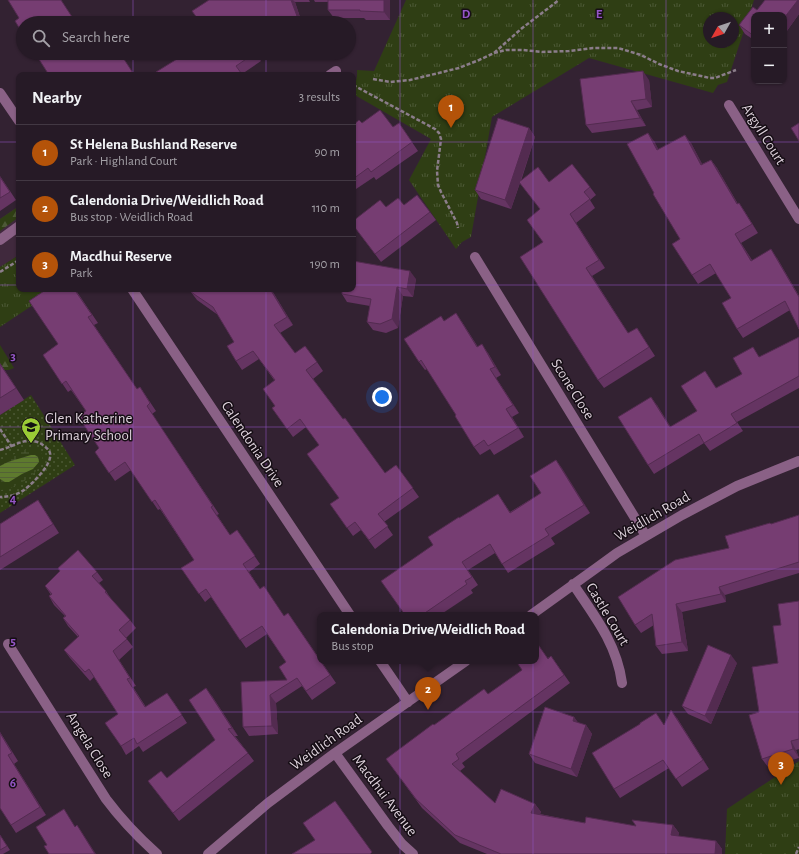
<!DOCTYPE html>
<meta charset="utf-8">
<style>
:root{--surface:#261a26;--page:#322732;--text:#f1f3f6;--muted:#a4a1a7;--line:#423843;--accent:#b45309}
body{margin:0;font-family:"Alegreya Sans",sans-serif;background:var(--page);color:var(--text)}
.controls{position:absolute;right:12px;top:12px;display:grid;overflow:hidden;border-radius:8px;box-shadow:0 1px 3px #0004}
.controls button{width:36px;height:36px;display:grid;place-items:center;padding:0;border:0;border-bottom:1px solid var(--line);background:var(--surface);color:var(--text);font:20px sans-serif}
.compass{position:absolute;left:703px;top:12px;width:36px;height:36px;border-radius:50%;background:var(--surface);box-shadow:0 1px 3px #0004;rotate:230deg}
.you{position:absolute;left:382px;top:397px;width:14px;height:14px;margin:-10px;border:3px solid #fff;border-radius:50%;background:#1a73e8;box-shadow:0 0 0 6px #1a73e833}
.badge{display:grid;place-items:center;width:26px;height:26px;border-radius:50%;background:var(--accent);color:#fff;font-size:13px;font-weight:700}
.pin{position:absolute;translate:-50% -33px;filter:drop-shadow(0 1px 2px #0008)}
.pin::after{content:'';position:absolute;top:21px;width:14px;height:12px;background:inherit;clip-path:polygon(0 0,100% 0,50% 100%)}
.popup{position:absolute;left:317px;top:612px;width:222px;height:52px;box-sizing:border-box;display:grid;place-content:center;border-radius:8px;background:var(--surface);filter:drop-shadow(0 1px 3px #0005);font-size:13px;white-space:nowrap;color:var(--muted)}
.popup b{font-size:15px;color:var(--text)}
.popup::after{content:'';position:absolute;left:50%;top:100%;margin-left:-8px;border:8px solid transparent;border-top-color:var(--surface)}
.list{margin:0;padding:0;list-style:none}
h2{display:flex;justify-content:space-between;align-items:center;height:52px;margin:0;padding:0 16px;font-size:17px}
h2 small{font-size:13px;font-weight:400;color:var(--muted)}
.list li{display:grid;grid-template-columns:26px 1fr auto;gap:12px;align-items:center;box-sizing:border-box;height:56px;padding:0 16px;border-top:1px solid var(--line)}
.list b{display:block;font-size:15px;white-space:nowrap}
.list p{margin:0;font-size:13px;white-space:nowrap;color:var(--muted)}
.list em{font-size:13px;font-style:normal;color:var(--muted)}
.icon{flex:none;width:22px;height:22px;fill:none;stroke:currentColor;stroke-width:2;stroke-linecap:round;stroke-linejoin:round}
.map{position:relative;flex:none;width:799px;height:854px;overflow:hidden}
.search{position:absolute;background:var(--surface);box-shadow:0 1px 3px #0004;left:16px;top:16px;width:340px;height:44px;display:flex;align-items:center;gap:10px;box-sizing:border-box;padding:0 14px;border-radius:22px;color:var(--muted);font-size:15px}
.panel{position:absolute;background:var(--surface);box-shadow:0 1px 3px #0004;left:16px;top:72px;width:340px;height:220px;border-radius:8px}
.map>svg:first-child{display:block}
.built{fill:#40293d}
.grass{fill:url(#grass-dots)}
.forest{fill:url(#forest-firs)}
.wetland{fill:url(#wetland-marsh)}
.park{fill:url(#park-tufts);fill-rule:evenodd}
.water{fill:url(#water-rules)}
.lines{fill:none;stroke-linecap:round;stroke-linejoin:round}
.path{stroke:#8b7d8a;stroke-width:2.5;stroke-dasharray:4 2;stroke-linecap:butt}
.minor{stroke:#8a6186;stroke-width:10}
.wall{fill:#653462}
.shaded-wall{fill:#532b50}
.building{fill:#763d72;stroke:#532b50}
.grid{fill:none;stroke:#9455c6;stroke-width:1;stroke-opacity:0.55}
.labels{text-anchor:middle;stroke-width:3;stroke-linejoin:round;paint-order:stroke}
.street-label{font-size:15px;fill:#ddd1db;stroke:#160e15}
.poi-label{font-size:15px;fill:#ddd1db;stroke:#160e15;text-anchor:start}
.grid-label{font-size:13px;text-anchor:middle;font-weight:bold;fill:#9455c6;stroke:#160e15;stroke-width:3;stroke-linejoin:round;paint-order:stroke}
</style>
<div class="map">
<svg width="799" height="854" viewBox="0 0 799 854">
<defs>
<pattern id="grass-dots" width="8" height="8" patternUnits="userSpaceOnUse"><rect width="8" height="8" fill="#2f3e14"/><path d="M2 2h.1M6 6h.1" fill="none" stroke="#4d5936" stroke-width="1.8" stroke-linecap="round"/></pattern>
<pattern id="forest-firs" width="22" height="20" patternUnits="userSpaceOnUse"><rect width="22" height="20" fill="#2f3e14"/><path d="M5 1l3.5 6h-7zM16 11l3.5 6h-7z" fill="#4d5936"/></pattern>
<pattern id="wetland-marsh" width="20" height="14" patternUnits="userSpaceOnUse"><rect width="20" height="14" fill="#2f3e14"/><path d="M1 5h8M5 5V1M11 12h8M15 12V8" fill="none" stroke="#4d5936"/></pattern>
<pattern id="park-tufts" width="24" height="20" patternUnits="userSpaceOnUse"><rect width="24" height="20" fill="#2f3e14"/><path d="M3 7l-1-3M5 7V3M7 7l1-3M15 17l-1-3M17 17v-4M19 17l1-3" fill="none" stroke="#4d5936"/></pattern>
<pattern id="water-rules" width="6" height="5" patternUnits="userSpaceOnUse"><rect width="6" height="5" fill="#5e7a2e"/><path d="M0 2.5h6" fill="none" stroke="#536236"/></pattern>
</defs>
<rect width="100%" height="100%" fill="#332232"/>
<!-- built -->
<path class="built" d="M 19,206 L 19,255 L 0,267 L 0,219 Z"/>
<!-- grass -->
<path class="grass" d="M 31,395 L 75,465 L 0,513 L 0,415 Z"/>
<!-- forest -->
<path class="forest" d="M 19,206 L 19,217 L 0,231 L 0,219 Z
M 0,345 L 14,368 L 9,370 L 0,370 Z"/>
<!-- wetland -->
<path class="wetland" d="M 29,448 C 34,448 40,449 42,455 C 47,470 13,491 0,490 L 0,460 Z"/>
<!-- park -->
<path class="park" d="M 406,0 L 754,0 L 727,82 L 718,85 L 713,93 L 589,58 L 492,117 L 471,237 L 462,242 L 456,249 L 409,180 L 431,139 L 353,94 C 353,85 358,81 357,70 L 374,71 ZM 709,18 L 733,18 L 733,42 L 709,42 Z
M 19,255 L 19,289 L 57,289 L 0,327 L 0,267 Z
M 799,761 L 799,854 L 725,854 L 727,809 Z"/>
<!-- water -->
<path class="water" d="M 31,455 L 35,455 L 38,457 L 39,462 L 33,469 L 22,474 L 9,482 L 5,482 L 0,479 L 0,466 L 8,462 Z"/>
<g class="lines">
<!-- path -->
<path class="path" d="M 494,53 L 506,50 L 523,50 L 542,52 L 569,51 L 593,48 L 618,48 L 641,55 L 659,64 L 678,71 L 710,78 L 715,78 L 736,70
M 373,79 L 390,82 L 410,80 L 459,68 L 479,60 L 494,53 L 521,29 L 559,0
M 353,85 L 435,129 L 439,133 L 441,139 L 437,171 L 438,185 L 441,192 L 457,223 L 458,228
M 0,272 L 19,260
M 0,429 L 12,447
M 0,450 C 9,448 18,442 27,441 C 33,440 40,442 44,446 C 47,448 49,450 50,453 C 53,464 32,484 24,490 C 17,495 8,497 0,497
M 796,854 L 799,847"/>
<!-- minor -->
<path class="minor" d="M 330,75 L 336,71
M 0,93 L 19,121
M 729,105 L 799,219
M 0,240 L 19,226
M 475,257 L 646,536
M 132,289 L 350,615
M 573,584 C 594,615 617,644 622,683
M 531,615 L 595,569 L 617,553 L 682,515 L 737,486 L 799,461
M 8,644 L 106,799 C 121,819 138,837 157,854
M 380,661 L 408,702
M 335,753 L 388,826 L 402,844 L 413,854
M 208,854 L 268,803 L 335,753 L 466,661"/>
</g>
<!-- wall -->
<path class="wall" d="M 209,0 L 309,0 L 310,2 L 295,2 L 302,23 L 199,23 L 200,22 Z
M 314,0 L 390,0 L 390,20 L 366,20 L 364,18 L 334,18 L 328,10 L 328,2 L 315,2 Z
M 799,0 L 799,14 L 784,35 L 784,15 L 754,15 L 754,40 L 745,34 L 739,25 L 757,10 Z
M 173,53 L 256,53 L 261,61 L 242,74 L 242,75 L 159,75 L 177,59 Z
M 649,80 L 652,107 L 637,110 L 646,126 L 592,133 L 586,125 Z
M 362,123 L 393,127 L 399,123 L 418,151 L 376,180 L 374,177 L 353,191 L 353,125 Z
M 529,128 L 535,137 L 521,181 L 549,182 L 590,187 L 596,195 L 590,200 L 595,208 L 576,223 L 605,268 L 592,276 L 628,333 L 637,328 L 655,356 L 604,388 L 598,380 L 543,242 L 527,220 L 540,209 L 520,183 L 511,209 L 481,199 L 475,190 Z
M 654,141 L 658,149 L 691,143 L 702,164 L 711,160 L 717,168 L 738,204 L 739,203 L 745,212 L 758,233 L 741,243 L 752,260 L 777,258 L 799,296 L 799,329 L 790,310 L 743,338 L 737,329 L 731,298 L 716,273 L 698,284 L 692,275 L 680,239 L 654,193 Z
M 0,176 L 16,200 L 0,211 Z
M 404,205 L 430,212 L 436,220 L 381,262 L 353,225 Z
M 416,279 L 413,297 L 403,296 L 398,328 L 386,333 L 373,330 L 367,322 L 370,306 L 347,302 L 342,294 Z
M 75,289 L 98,323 L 94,325 L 137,389 L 140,387 L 156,411 L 152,414 L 219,514 L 217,515 L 230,535 L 237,530 L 260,564 L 249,572 L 260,589 L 284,616 L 288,613 L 336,683 L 312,700 L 302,686 L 276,703 L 278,734 L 249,736 L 243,727 L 241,682 L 287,680 L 286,662 L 267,634 L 246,648 L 211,597 L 205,602 L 181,568 L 194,560 L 160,509 L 158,510 L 131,470 L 115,481 L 95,452 L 99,448 L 86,411 L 71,390 L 68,392 L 43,355 L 58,344 Z
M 271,289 L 293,325 L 280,333 L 295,353 L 317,362 L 323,371 L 313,379 L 343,419 L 385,473 L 396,465 L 419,497 L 384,522 L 393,535 L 375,549 L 361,530 L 353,536 L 330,504 L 339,498 L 319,445 L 306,427 L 293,437 L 272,408 L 275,406 L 274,380 L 259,359 L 242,370 L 236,361 L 234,342 L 218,315 L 197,300 L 191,292 Z
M 444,321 L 462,322 L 478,347 L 488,353 L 501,375 L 496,378 L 519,413 L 512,417 L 524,437 L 494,455 L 490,449 L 480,455 L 474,447 L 456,415 L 427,369 L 425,370 L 419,362 Z
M 799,337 L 799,388 L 737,422 L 743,431 L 710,451 L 704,443 L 654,474 L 648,465 L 657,405 L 670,427 L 697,411 L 705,371 L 716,388 L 742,374 L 760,357 Z
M 0,363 L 24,400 L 0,415 Z
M 556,460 L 590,513 L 551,538 L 555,544 L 508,573 L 495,553 L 468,570 L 478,585 L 471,590 L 473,593 L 440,615 L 405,615 L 433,545 L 459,518 L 498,494 L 510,512 L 541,493 Z
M 38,500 L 59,533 L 0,570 L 0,524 Z
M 799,515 L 799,573 L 725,595 L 726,602 L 682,612 L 688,651 L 662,654 L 656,646 L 654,625 L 641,633 L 635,625 L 729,548 L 770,523 L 771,524 Z
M 58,568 L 97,572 L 103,580 L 99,583 L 106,591 L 111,599 L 130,620 L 136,628 L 126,638 L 133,647 L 119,660 L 136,686 L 133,687 L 146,707 L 173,701 L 187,723 L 143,752 L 139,746 L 126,755 L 121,746 L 118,714 L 94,677 L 90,681 L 70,658 L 64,650 L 78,637 L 68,626 L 63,618 L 65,616 L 54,605 L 49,596 L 51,595 L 45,586 L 60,572 Z
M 799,601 L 799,749 L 796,750 L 799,758 L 768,767 L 762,759 L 759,712 L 778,663 L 781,625 Z
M 551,656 L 570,683 L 462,763 L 465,767 L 460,771 L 495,803 L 535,804 L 541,812 L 540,814 L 585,823 L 636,826 L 673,825 L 679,833 L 678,836 L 716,841 L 722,849 L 722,854 L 487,854 L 460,843 L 422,808 L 392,767 L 434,725 L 488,694 Z
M 737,663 L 711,724 L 688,714 L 682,706 Z
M 212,696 L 238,736 L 235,736 L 254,761 L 179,821 L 148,781 L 167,778 L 215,740 Z
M 574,717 L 578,723 L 586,725 L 592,734 L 577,777 L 535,763 L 529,754 Z
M 677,718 L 709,769 L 682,787 L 669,768 L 620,798 L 614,789 L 665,724 Z
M 0,732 L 18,761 L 14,764 L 46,815 L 16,833 L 0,808 Z
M 0,835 L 10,850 L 3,854 L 0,854 Z"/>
<!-- shaded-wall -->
<path class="shaded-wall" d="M 291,0 L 293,0 L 295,2 L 302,23 L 297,16 Z
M 384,0 L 390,0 L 390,20 L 384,12 Z
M 798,0 L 799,0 L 799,14 L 784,35 L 784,18 Z
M 643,71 L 649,80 L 652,107 L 646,99 Z
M 631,101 L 637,110 L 646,126 L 640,118 Z
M 529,128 L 535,137 L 511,209 L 505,200 Z
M 648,133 L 654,141 L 663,158 L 657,150 Z
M 685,135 L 691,143 L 707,173 L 701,165 Z
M 711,160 L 717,168 L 743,213 L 737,204 Z
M 739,203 L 745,212 L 758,233 L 752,224 Z
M 570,214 L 576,223 L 605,268 L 599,260 Z
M 735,234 L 741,243 L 757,269 L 751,261 Z
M 771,249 L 777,258 L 799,296 L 799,297 Z
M 586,268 L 592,276 L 634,342 L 628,333 Z
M 410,271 L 416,279 L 413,297 L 407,289 Z
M 397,287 L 403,296 L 398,328 L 392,319 Z
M 270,289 L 271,289 L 293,325 L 287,317 Z
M 456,313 L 462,322 L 483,356 L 477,347 Z
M 482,344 L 488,353 L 501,375 L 495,367 Z
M 490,369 L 496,378 L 519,413 L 513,405 Z
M 651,397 L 657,405 L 676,435 L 670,427 Z
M 506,409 L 512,417 L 524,437 L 518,428 Z
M 556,460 L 562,468 L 590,513 L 584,505 Z
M 38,500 L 44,509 L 59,533 L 53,524 Z
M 719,587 L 725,595 L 726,602 L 721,594 Z
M 676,604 L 682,612 L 688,651 L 682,642 Z
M 731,655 L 737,663 L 711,724 L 705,716 Z
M 206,688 L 212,696 L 238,736 L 232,728 Z
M 270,695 L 276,703 L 278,734 L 272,726 Z
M 671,710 L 677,718 L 709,769 L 703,760 Z
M 574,717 L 580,725 L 573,721 Z
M 586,725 L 592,734 L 577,777 L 571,769 Z
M 0,732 L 18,761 L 0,733 Z
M 791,741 L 796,750 L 799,758 L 793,749 Z
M 8,755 L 14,764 L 46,815 L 40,807 Z
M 535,804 L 541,812 L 537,821 L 531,813 Z
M 77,825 L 83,834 L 96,854 L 95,854 Z
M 673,825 L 679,833 L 677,843 L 671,835 Z
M 716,841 L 722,849 L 722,854 L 715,854 Z"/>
<!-- building -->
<path class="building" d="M 8,0 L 61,0 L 76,23 L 23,23 L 23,34 L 15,21 L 19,18 Z
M 209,0 L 291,0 L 297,16 L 280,22 L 281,23 L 199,23 L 200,22 L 192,11 Z
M 328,0 L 384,0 L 384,12 L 360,11 L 360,10 L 328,10 Z
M 765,0 L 798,0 L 784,18 L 784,15 L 754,15 L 754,36 L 739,25 L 753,7 L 757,10 Z
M 35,53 L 120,53 L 133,73 L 130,75 L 49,75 Z
M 173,53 L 255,53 L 236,66 L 241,73 L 238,75 L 159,75 L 156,72 L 177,59 Z
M 643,71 L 646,99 L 631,101 L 640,118 L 586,125 L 580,79 Z
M 380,110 L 393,127 L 399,123 L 412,142 L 371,172 L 368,168 L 353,179 L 353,125 L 359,120 L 362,123 Z
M 498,118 L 529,128 L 505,200 L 475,190 Z
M 799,123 L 799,141 L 791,128 Z
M 648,133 L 657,150 L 685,135 L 701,165 L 711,160 L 737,204 L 739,203 L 752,224 L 735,234 L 751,261 L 771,249 L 799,297 L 799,329 L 785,301 L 737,329 L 722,303 L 731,298 L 710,264 L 692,275 L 672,244 L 680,239 L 653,194 L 654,193 L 627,144 Z
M 572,164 L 590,187 L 584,192 L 590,199 L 570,214 L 599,260 L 586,268 L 628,333 L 637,328 L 649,347 L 598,380 L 520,257 L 543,242 L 527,220 L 540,209 L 519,182 L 538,167 L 549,182 Z
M 0,177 L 10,192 L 0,198 Z
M 417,195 L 430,212 L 375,254 L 353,225 L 353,221 L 380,200 L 386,207 L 398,198 L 404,205 Z
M 353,261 L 410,271 L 407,289 L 397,287 L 392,319 L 380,324 L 367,322 L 371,299 L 342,294 L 342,289 L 353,289 Z
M 47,289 L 74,289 L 92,315 L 88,317 L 137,389 L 140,387 L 150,403 L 147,406 L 213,506 L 211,507 L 230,535 L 237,530 L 255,556 L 243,564 L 260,589 L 264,586 L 284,616 L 288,613 L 330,675 L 306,691 L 297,678 L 270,695 L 272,726 L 243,727 L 241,682 L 287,680 L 279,667 L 286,662 L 262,626 L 240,640 L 206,589 L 199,594 L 181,568 L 194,560 L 155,500 L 152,502 L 125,462 L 109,473 L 95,452 L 99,448 L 78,416 L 86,411 L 66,381 L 62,384 L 43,355 L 58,344 L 29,301 Z
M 193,289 L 270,289 L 287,317 L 274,325 L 295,353 L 305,346 L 317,362 L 306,370 L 343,419 L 345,418 L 385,473 L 396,465 L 413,488 L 378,514 L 388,526 L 369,540 L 355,522 L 347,528 L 330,504 L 339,498 L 307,454 L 319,445 L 300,419 L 287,429 L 272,408 L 275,406 L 263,389 L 275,380 L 253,351 L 236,361 L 227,346 L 234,342 L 213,307 L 191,292 Z
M 456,313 L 477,347 L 482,344 L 495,367 L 490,369 L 513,405 L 506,409 L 518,428 L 488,446 L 484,440 L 474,447 L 455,416 L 456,415 L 421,360 L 419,362 L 404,339 L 441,316 L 444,321 Z
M 799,337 L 799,376 L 731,414 L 737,423 L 704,443 L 699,434 L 648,465 L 618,417 L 651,397 L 670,427 L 697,411 L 681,386 L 705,371 L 716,388 L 742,374 L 733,358 L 753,347 L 759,357 Z
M 0,364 L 16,388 L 0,398 Z
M 556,460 L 584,505 L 545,529 L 549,535 L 502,564 L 490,544 L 462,562 L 472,577 L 465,581 L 467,584 L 422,615 L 405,615 L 381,581 L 433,545 L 428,537 L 459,517 L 459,518 L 498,494 L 510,513 L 541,493 L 530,476 Z
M 38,500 L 53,524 L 0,557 L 0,524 Z
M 799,515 L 799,562 L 719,587 L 721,594 L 676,604 L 682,642 L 656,646 L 652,614 L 635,625 L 618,597 L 675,560 L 729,548 L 725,536 L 770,523 L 771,524 Z
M 78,550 L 97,572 L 92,576 L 106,591 L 105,592 L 130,620 L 119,630 L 127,639 L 113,651 L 130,678 L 127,679 L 145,707 L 167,693 L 182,715 L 137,744 L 134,738 L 121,746 L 105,723 L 118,714 L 89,669 L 85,672 L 64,650 L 79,636 L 63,618 L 66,616 L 49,596 L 52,594 L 45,586 L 60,571 L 58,568 Z
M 799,601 L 799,739 L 791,741 L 793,749 L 762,759 L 749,715 L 759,712 L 752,667 L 778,663 L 773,626 L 781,625 L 778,604 Z
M 537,643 L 548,659 L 551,656 L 564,675 L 456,754 L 459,759 L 452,764 L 495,803 L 501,789 L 535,804 L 531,813 L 585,823 L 586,817 L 636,826 L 632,820 L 673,825 L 671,835 L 716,841 L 715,854 L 501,854 L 455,835 L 416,799 L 386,759 L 433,724 L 434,725 L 484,689 L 488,694 L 522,670 L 516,661 L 536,661 L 536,644 Z
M 708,645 L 731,655 L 705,716 L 682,706 Z
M 206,688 L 232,728 L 228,729 L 248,753 L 173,813 L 148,781 L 161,771 L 167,778 L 215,740 L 189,700 Z
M 545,707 L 574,717 L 573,721 L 586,725 L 571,769 L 529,754 Z
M 671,710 L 703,760 L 676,779 L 663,760 L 614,789 L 592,753 L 640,724 L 640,723 L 656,713 L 664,725 Z
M 0,733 L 12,753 L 8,755 L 40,807 L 11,825 L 0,808 Z
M 335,801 L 372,852 L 370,854 L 292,854 L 315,840 L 303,823 Z
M 64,809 L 75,827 L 77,825 L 95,854 L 49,854 L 44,846 L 47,845 L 36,827 Z
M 0,835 L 7,846 L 0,850 Z"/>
<!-- grid -->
<path class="grid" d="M 133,0 L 133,23M 266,0 L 266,23M 400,0 L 400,854M 533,0 L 533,854M 666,0 L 666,854M 133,53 L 133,75M 266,53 L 266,75M 0,142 L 19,142M 353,142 L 799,142M 0,285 L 19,285M 353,285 L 799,285M 133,289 L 133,854M 266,289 L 266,854M 0,427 L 799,427M 0,569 L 799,569M 0,712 L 799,712"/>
<!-- icons -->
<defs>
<symbol id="school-pin" viewBox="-11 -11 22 30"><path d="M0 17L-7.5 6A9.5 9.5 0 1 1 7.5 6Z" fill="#9acb35" stroke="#160e15"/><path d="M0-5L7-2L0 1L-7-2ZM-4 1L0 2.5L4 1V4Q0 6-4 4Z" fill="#111"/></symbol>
</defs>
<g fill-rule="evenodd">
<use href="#school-pin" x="20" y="416" width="22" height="30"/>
</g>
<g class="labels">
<!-- street labels -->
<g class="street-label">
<text transform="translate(764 134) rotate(58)" y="5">Argyll Court</text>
<text transform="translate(573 389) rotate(58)" y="5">Scone Close</text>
<text transform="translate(253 444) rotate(56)" y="5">Calendonia Drive</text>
<text transform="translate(652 516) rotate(-30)" y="5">Weidlich Road</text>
<text transform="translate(608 614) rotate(59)" y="5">Castle Court</text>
<text transform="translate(326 742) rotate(-36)" y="5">Weidlich Road</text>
<text transform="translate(90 745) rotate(58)" y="5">Angela Close</text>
<text transform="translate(385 795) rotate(53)" y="5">Macdhui Avenue</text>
</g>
<!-- poi labels -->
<g class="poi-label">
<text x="45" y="423">Glen Katherine<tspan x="45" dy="17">Primary School</tspan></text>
</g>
</g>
<g class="grid-label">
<text x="466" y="18">D</text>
<text x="599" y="18">E</text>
<text x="13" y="360">3</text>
<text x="13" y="503">4</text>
<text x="13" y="645">5</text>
<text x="13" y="787">6</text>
</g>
</svg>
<div class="controls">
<button>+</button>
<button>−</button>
</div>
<svg class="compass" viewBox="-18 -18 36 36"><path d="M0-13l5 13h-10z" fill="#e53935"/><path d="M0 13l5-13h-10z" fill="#a4a1a7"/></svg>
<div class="you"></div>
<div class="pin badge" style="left:451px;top:128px">1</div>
<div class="pin badge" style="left:428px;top:710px">2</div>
<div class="popup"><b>Calendonia Drive/Weidlich Road</b>Bus stop</div>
<div class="pin badge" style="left:781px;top:785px">3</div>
<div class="search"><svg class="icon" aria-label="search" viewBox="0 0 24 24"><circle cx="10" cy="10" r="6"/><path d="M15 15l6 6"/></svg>Search here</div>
<section class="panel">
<h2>Nearby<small>3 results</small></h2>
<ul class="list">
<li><span class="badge">1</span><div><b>St Helena Bushland Reserve</b><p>Park · Highland Court</p></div><em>90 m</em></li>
<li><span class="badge">2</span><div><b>Calendonia Drive/Weidlich Road</b><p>Bus stop · Weidlich Road</p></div><em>110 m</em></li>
<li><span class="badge">3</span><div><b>Macdhui Reserve</b><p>Park</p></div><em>190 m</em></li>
</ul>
</section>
</div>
